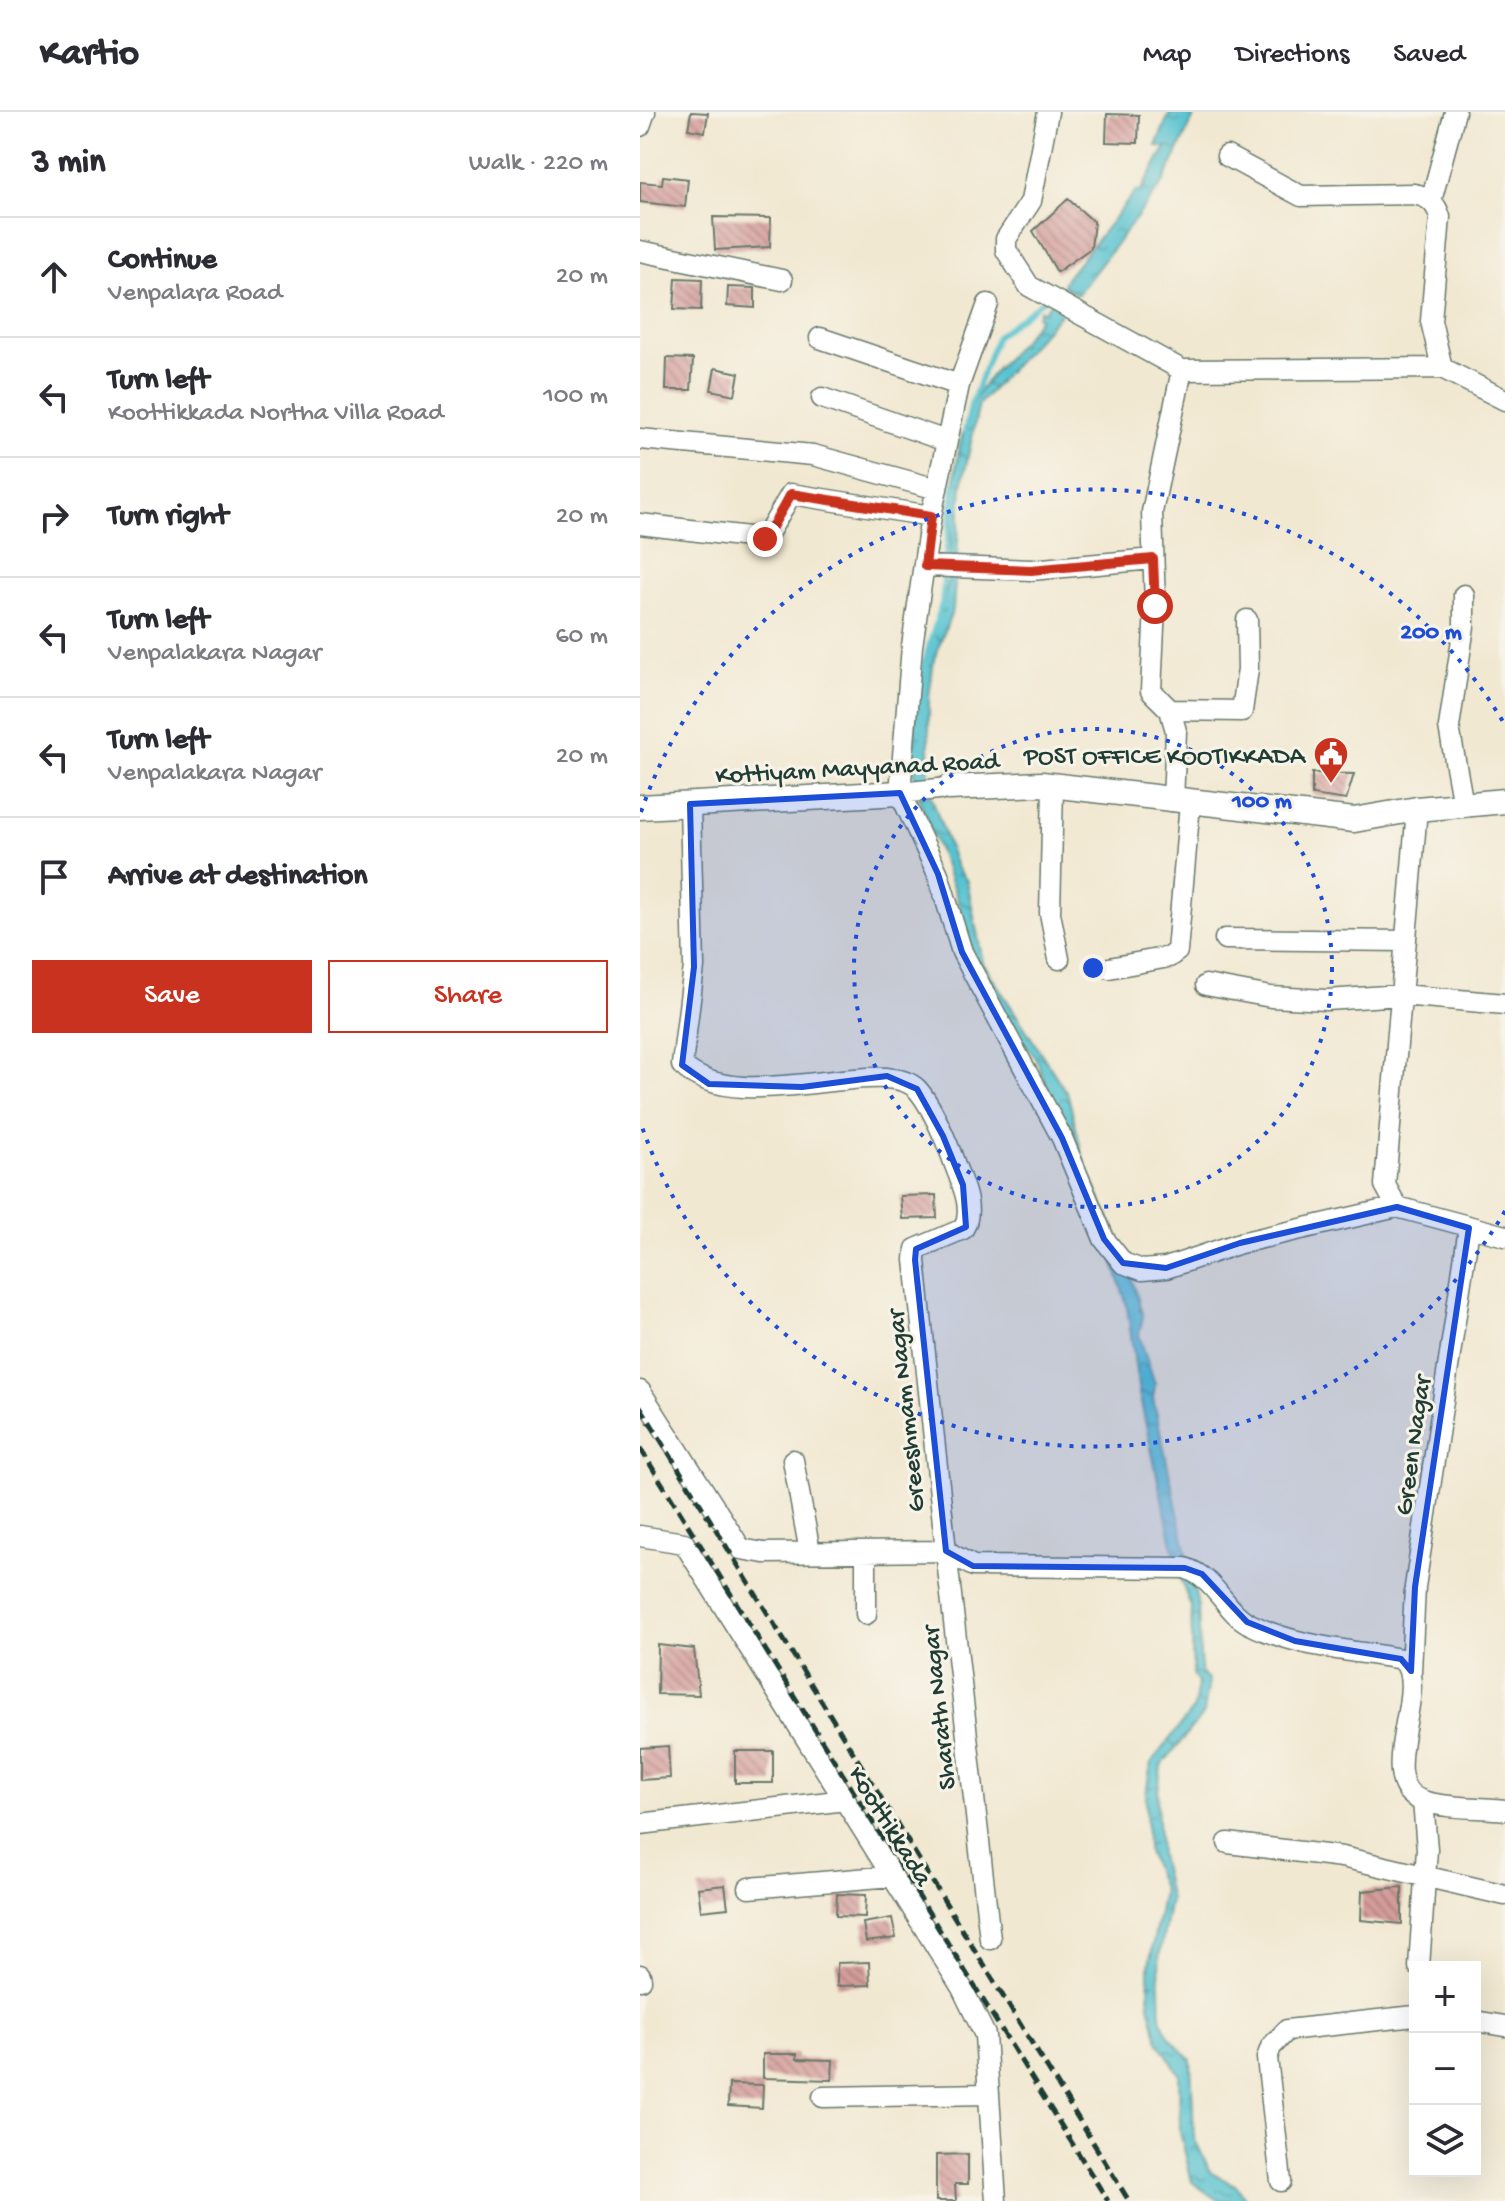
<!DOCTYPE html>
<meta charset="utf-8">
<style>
:root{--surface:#fff;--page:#f2f2f3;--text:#2b2b33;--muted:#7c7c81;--line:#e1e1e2;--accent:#c8321e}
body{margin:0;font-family:"Gochi Hand",sans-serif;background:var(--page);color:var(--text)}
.controls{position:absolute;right:24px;bottom:24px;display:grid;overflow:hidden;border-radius:0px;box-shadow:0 8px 32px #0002}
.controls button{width:72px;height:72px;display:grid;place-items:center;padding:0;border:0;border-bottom:2px solid var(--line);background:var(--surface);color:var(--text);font:40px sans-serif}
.stop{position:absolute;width:24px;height:24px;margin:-18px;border:6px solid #c8321e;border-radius:50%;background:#fff}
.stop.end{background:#c8321e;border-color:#fff;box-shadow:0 2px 8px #0008}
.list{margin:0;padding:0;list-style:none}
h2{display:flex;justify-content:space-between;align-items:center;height:104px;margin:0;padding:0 32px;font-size:34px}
h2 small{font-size:26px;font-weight:400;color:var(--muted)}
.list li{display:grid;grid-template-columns:52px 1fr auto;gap:24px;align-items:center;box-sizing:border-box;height:120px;padding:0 32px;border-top:2px solid var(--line)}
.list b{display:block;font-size:30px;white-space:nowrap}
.list p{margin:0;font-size:26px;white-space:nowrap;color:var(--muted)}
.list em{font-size:26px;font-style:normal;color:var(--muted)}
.actions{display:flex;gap:16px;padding:24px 32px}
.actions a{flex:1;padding:18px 0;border:2px solid var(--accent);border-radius:0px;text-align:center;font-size:28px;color:var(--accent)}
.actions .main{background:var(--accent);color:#fff}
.icon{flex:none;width:44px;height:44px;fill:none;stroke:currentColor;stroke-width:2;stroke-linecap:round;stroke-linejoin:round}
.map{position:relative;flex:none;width:865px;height:2089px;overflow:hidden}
header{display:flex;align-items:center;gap:48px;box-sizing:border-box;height:112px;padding:0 40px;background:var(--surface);border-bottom:2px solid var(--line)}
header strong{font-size:38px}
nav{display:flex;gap:44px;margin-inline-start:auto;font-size:28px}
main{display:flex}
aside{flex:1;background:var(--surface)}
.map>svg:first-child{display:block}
.water{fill:url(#water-ripples);stroke:#3a8082;stroke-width:2}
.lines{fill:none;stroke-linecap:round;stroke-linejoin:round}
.stream{stroke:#56c2d0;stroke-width:5}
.building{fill:url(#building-back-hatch)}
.minor-casing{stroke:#68796b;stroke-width:23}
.major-casing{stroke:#68796b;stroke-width:27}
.minor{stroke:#fff;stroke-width:20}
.major{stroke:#fff;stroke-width:24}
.rail{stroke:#1f3d34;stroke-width:5;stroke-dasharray:12 6;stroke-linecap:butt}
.route{stroke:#c8321e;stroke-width:10}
.marked{fill:#1d4ed8;fill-opacity:0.2;stroke:#1d4ed8;stroke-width:6;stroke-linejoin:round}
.ring{fill:none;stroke:#1d4ed8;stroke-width:4;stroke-dasharray:4 8}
.labels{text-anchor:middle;stroke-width:6;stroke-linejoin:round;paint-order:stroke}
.poi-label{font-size:26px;fill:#1f3d34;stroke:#f7f3e8;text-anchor:end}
.street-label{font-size:26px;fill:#1f3d34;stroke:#f7f3e8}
.centre{fill:#1d4ed8;stroke:#f7f3e8;stroke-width:4}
.ring-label{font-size:24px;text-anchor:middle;font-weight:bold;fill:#1d4ed8;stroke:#f7f3e8;stroke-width:6;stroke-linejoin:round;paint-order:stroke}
</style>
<header>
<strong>Kartio</strong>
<nav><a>Map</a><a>Directions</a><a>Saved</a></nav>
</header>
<main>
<aside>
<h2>3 min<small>Walk · 220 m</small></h2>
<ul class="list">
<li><svg class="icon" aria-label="ahead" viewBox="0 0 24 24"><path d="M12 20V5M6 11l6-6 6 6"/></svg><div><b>Continue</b><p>Venpalara Road</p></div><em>20 m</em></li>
<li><svg class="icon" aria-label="left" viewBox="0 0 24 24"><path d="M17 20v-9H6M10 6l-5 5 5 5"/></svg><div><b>Turn left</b><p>Koottikkada Northa Villa Road</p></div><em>100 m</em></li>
<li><svg class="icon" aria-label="right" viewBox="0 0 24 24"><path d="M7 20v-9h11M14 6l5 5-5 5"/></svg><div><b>Turn right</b></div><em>20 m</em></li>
<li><svg class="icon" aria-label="left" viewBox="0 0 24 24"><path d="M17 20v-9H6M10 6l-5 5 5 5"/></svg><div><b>Turn left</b><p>Venpalakara Nagar</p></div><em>60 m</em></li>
<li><svg class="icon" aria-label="left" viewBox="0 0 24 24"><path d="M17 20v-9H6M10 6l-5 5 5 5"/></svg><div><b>Turn left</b><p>Venpalakara Nagar</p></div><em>20 m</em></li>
<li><svg class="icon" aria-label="arrive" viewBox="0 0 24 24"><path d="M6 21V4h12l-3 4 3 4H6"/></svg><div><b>Arrive at destination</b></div></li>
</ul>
<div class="actions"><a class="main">Save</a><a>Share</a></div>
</aside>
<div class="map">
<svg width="865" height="2089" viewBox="0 0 865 2089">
<defs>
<pattern id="water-ripples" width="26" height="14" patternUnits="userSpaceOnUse" patternTransform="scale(2)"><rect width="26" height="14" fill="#56c2d0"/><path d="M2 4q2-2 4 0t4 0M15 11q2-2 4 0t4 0" fill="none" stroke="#479faa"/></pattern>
<pattern id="building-back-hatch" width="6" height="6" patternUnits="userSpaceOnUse" patternTransform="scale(2)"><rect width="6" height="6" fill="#d49b9a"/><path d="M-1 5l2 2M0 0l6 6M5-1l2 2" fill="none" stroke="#ab807e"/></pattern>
</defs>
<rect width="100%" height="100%" fill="#f7f3e8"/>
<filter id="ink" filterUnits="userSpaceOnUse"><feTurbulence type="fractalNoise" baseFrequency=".0125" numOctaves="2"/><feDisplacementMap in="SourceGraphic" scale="16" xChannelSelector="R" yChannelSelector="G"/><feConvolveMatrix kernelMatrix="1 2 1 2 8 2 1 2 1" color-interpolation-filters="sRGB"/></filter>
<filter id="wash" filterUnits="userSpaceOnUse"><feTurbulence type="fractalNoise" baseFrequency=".006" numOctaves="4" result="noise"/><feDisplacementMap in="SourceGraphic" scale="32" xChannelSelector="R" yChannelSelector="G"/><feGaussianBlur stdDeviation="1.8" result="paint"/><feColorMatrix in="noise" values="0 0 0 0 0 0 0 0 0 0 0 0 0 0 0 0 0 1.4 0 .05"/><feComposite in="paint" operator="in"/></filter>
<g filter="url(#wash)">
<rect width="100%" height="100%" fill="#f1e8d1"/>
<!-- water -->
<path class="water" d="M 530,0 L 553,0 L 553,7 L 523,71 L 437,183 L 423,174 L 424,169 L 496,79 L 500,80 L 526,35 L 516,34 Z
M 419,180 L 431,190 L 339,292 L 322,373 L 313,497 L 294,547 L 289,585 L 289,668 L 274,671 C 275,638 273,601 279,567 C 285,533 303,503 308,468 C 315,409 308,348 333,292 C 348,259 380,236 400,206 L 397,205 L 400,198 L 404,199 Z
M 291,683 L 316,755 L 327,769 L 343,851 L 428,983 L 445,1053 L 483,1137 L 503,1204 L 499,1223 L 515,1272 L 513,1286 L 549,1451 L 536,1450 L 499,1281 L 487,1194 L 464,1117 L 396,947 L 341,869 L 316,783 L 278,684 Z
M 538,1461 L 551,1462 L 558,1494 L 561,1561 L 569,1569 L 564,1601 L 521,1654 L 517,1690 L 520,1743 L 530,1788 L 519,1846 L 521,1908 L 530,1926 L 551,1948 L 554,2026 L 571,2061 L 597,2074 L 607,2089 L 579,2089 L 552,2070 L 540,2020 L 539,1962 L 518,1929 L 509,1893 L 509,1853 L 523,1779 L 507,1737 L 506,1682 L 511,1651 L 554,1596 L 558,1571 L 553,1563 L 551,1495 Z"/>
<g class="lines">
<!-- stream -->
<path class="stream" d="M 325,320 L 331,292 L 357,224 L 405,187
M 305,450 L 314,373
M 278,570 L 302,490 L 304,460"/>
</g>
<g id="blocks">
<!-- building -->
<path class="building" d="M 51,0 L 68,1 L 65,20 L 48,17 Z
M 467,2 L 499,3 L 498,31 L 466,30 Z
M 23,64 L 48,67 L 45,95 L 0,90 L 0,70 L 22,72 Z
M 428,87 L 454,110 L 451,136 L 417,160 L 393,119 Z
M 73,105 L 131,106 L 130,135 L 75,138 Z
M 36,166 L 62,167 L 61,198 L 34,197 Z
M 88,175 L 115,176 L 115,196 L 87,194 Z
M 27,246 L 53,247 L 51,278 L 26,278 Z
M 75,256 L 99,261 L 95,283 L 71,278 Z
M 672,661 L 714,662 L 706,688 L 672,683 Z
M 296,1083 L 297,1106 L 262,1107 L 260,1084 Z
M 18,1533 L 54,1537 L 59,1583 L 17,1582 Z
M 28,1634 L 30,1666 L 0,1668 L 0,1636 Z
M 95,1639 L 133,1639 L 133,1671 L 95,1671 Z
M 85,1773 L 88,1796 L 61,1799 L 58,1776 Z
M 762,1775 L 762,1812 L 721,1808 L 722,1779 Z
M 197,1782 L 226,1783 L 225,1805 L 196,1804 Z
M 252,1806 L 256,1826 L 226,1830 L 223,1811 Z
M 229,1850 L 230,1873 L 197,1874 L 197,1851 Z
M 123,1942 L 157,1942 L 157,1947 L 193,1948 L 192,1968 L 123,1966 Z
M 89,1972 L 123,1973 L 122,1996 L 88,1994 Z
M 328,2042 L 328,2072 L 315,2072 L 316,2089 L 296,2089 L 296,2043 Z"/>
</g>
</g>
<g filter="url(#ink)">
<use href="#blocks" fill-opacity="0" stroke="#68796b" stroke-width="2"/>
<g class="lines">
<defs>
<path id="minor" d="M 408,0 L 391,89 L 366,127 L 366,138 L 389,174 L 542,258 L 802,256 L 865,288
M 0,14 L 5,0
M 587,44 L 661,84 L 773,82 C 788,84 796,91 800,105 L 791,209 L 802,256
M 791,89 L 815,0
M 0,139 L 142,168
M 348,192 L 319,273 L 291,404 L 272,534 L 260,681 L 298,762 L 322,840 L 422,1026 L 464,1127 L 483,1151 L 502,1158 L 526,1156 L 600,1131 L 757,1095 L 865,1124
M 180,226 L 319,273
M 182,286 L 306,329
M 0,327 L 173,343 L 297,377
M 0,412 L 125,427 L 151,382 L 291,404
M 285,454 L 391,458 L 513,447
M 530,598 L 602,599 L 608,557 L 607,508
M 413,674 L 410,801 L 419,847
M 260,681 L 308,676
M 533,689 L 536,619 L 530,598 L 511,579 L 515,494 L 512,400 L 542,258
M 50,692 L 54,855 L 42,953 C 97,1007 243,941 277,977 C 291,992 308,1032 315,1053 C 322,1072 335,1098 323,1117 L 276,1137 L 275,1148 L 306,1439 L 333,1454 L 545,1456 C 577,1467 584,1499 610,1512 C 656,1535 711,1538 761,1547 C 794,1573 729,1671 783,1689 C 807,1697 840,1695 865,1698
M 823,693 L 809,615 L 824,514 L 824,483
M 585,827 L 766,829
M 469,856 L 529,845 L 537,839 L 550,691
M 566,873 L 631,885 L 687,888 L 761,883 L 865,892
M 757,1095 L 745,1073 L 777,697
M 0,1279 L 101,1437 L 124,1441 L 306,1439 L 350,1827
M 153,1348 L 170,1440
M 0,1424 L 44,1431 L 322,1876 L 345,1923 L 356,2089
M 226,1440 L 226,1502
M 771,1559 L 775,1475 L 829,1116
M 0,1712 L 206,1688
M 588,1731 L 702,1745 L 865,1783
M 109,1776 L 253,1764
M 779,1855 L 787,1737 L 783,1689
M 0,1863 L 1,1868
M 835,1909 L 865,1914
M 183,1985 L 349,1982
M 641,2069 L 627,1946 L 631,1935 L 647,1918 L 775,1904"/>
<path id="major" d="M 308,676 L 402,672 L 714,708 L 777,697 L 865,689
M 0,695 L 260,681"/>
</defs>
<!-- minor casing -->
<use href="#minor" class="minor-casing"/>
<!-- major casing -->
<use href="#major" class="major-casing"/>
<!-- minor -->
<use href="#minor" class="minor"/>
<!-- major -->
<use href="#major" class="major"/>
<!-- rail -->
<path class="rail" d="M 0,1294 L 489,2089
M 0,1336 L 468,2089"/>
</g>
</g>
<g class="lines" filter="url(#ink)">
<!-- route -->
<path class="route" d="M 125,427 L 151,382 L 291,404 L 285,454 L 391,458 L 513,447 L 515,494"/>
</g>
<!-- marked area -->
<path class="marked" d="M 260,681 L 298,762 L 322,840 L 422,1026 L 464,1127 L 483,1151 L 526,1156 L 600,1131 L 757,1095 L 829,1116 L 775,1475 L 771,1559 L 761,1547 L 655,1529 L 607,1510 L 562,1462 L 545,1456 L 333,1454 L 306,1439 L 275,1148 L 276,1137 L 326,1115 L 323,1073 L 303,1024 L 277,977 L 247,964 L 162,975 L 69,972 L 42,953 L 54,855 L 50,692 Z"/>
<!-- distance rings -->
<g class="ring">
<circle cx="453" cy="856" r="239"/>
<path d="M865 1099A478 478 0 0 1 1 1012M1 700A478 478 0 0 1 865 613"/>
</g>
<!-- icons -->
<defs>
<symbol id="civic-pin" viewBox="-11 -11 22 30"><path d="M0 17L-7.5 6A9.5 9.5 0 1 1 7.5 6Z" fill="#c8321e" stroke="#f7f3e8"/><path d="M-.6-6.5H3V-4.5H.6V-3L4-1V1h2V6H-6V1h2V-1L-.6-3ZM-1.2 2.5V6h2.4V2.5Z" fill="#fff"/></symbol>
</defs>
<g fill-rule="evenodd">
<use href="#civic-pin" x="671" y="622" width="40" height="54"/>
</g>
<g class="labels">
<!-- poi labels -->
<g class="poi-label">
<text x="665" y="651">POST OFFICE KOOTIKKADA</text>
</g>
<!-- street labels -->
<g class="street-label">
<text transform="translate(217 654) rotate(-3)" y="9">Kottiyam Mayyanad Road</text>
<text transform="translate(264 1299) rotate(-96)" y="9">Greeshmam Nagar</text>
<text transform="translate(771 1333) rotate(-82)" y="9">Green Nagar</text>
<text transform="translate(297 1596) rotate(-96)" y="9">Sharath Nagar</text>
<text transform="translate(252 1713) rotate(58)" y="9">Koottikkada</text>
</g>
</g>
<circle cx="453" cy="856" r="12" class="centre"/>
<g class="ring-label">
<text x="791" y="526">200 m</text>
<text x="622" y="695">100 m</text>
</g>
</svg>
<div class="controls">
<button>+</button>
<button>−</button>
<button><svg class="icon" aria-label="layers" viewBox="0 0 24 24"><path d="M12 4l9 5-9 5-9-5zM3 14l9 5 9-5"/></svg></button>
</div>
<div class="stop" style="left:515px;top:494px"></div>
<div class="stop end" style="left:125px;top:427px"></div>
</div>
</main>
